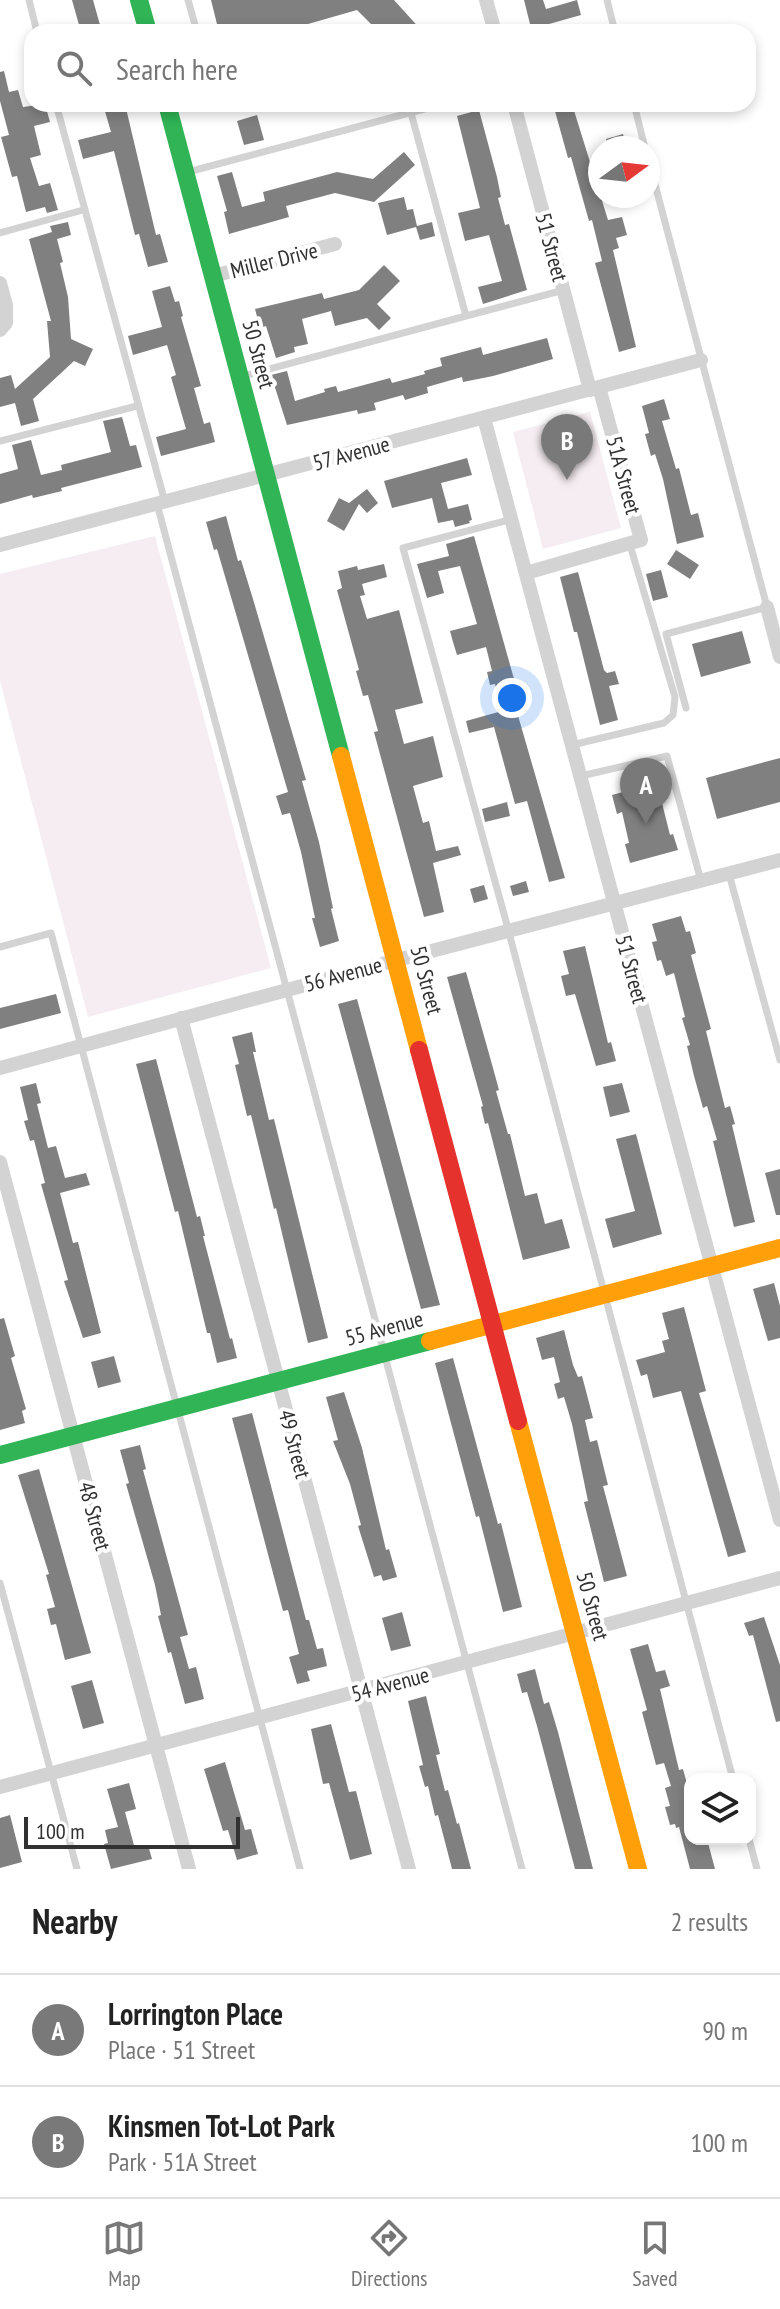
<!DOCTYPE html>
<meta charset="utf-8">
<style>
:root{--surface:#fff;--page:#f2f2f2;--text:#222;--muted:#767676;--line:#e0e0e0;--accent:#797979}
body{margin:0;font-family:"PT Sans Narrow",sans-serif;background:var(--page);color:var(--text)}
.controls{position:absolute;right:24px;bottom:24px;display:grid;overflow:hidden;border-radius:16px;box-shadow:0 4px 12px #0003}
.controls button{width:72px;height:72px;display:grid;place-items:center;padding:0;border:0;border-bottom:2px solid var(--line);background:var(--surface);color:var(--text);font:40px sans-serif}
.compass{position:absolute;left:588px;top:136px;width:72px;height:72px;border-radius:50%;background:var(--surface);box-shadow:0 4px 12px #0003;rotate:75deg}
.scale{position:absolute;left:24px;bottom:20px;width:216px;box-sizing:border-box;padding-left:8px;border:4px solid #313131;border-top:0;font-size:22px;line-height:28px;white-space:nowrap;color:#313131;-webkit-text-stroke:6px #fff;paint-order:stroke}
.you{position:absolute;left:512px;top:698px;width:28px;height:28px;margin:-20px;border:6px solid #fff;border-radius:50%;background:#1a73e8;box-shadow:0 0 0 12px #1a73e833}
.badge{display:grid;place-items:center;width:52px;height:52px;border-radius:50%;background:var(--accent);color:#fff;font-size:26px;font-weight:700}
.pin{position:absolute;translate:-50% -66px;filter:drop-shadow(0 2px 4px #0008)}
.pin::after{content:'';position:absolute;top:42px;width:28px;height:24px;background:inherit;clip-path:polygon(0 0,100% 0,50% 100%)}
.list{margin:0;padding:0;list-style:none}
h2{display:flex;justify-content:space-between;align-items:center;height:104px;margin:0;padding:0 32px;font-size:34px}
h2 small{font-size:26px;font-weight:400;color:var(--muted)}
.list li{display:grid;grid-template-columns:52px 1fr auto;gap:24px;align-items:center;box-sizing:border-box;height:112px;padding:0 32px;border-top:2px solid var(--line)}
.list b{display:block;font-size:30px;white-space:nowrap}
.list p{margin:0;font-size:26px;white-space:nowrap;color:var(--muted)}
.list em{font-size:26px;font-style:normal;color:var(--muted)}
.icon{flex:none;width:44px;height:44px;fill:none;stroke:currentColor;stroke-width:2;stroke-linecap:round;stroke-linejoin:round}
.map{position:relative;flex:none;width:780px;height:1869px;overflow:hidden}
.search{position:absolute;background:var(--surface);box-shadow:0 4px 12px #0003;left:24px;right:24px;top:24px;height:88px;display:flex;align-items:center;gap:20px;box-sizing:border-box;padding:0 28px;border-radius:24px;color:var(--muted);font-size:30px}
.sheet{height:328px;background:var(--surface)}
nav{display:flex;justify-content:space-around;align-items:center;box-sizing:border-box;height:112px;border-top:2px solid var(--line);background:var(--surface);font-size:22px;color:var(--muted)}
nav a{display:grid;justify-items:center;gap:4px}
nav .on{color:var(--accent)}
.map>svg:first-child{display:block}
.green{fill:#f5edf1}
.building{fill:#808080}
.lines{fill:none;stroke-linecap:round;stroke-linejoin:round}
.lane{stroke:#d3d3d3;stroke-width:7}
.street{stroke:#d3d3d3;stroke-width:14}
.fast{stroke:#30b455;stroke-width:18}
.slow{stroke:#ff9f0a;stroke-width:18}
.jam{stroke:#e5322d;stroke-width:18}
.labels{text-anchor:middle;stroke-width:8;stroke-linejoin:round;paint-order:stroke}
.street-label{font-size:22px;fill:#313131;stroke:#fff}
</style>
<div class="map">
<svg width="780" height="1869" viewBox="0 0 780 1869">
<rect width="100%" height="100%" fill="#fff"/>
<!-- green -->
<path class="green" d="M 590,412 L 621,528 L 543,549 L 513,432 Z
M 155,536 L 271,968 L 88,1017 L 0,681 L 0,574 Z"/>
<!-- building -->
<path class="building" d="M 72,0 L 93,0 L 102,32 L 81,32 Z
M 211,0 L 394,0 L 423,32 L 379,32 L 357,10 L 308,24 L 310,32 L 219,32 Z
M 524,0 L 543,0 L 546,9 L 577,0 L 581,15 L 549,24 L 551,32 L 532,32 Z
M 4,71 L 9,92 L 18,90 L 23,107 L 45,104 L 50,122 L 34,126 L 41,155 L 30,158 L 39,186 L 50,183 L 58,210 L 47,213 L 45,207 L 26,212 L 17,176 L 12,177 L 1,137 L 9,135 L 0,101 L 0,72 Z
M 125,104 L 156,235 L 160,234 L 168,262 L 148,267 L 139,234 L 135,235 L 114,151 L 83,159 L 78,140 L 111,132 L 104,108 Z
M 553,104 L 572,104 L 608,220 L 622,217 L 627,235 L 616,238 L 619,248 L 613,250 L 636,347 L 619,352 L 595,263 L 602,261 L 592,220 L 589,221 L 571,157 L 568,158 Z
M 479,110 L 497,177 L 501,197 L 498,198 L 505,225 L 509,224 L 527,290 L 483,304 L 478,287 L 502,281 L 496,260 L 489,235 L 465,241 L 458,213 L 480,208 L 457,116 Z
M 257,115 L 264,140 L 244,145 L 237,121 Z
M 623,134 L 627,148 L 608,148 L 606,139 Z
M 404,152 L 415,165 L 374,202 L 335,193 L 286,206 L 289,217 L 229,234 L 224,212 L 227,211 L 217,176 L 232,172 L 242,207 L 265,201 L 263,192 L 337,172 L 373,179 Z
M 404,197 L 407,210 L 413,209 L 417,226 L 432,222 L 435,236 L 420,240 L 416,227 L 387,235 L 378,203 Z
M 68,222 L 71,235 L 57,239 L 63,262 L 60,263 L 68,297 L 71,339 L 93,349 L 85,366 L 74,361 L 33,399 L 39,421 L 21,426 L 15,403 L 0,407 L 0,378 L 11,375 L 15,389 L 50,357 L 47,321 L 51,321 L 29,239 L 52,232 L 50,226 Z
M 384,265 L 400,281 L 377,304 L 391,318 L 379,330 L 367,318 L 335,326 L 331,311 L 302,319 L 308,344 L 294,347 L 295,352 L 276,358 L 266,326 L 260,328 L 255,309 L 322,293 L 324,299 L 359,290 Z
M 170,286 L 175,302 L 179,301 L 183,316 L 181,317 L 201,386 L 194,388 L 204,424 L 210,422 L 215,442 L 161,456 L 156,437 L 186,429 L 171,377 L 176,375 L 167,345 L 133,355 L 128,336 L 162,327 L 152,291 Z
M 547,338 L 553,359 L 493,376 L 463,382 L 462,377 L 427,387 L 428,393 L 405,400 L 403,395 L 374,403 L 376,410 L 358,414 L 357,410 L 287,425 L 271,375 L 287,371 L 295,401 L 325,392 L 324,389 L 336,386 L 338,392 L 390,378 L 392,383 L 425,374 L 424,371 L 442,366 L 440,358 L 481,347 L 483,355 Z
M 664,399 L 670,419 L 662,421 L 676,469 L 679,468 L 691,515 L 698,513 L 704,537 L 677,544 L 663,479 L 655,454 L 651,456 L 645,434 L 649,433 L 642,406 Z
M 122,417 L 130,446 L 136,445 L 142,467 L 61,488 L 62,491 L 33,498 L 32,495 L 0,504 L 0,474 L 18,469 L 12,445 L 31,440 L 41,475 L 62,470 L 61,465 L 111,452 L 103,421 Z
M 467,458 L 472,475 L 441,483 L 448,509 L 468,504 L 472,520 L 469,521 L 470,523 L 455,527 L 453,520 L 438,523 L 432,498 L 392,508 L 384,481 Z
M 367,489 L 378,503 L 367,513 L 359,504 L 344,531 L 327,521 L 339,498 L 349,503 Z
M 226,516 L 238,561 L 241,560 L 253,599 L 306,780 L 302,781 L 319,842 L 333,908 L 331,909 L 339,941 L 320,947 L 312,918 L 315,918 L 301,852 L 290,813 L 282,815 L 276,796 L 288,792 L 217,549 L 214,550 L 206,522 Z
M 474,536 L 514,679 L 511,680 L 519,719 L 565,878 L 549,882 L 527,801 L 515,804 L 494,727 L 469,733 L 466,721 L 502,711 L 495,684 L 490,685 L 487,672 L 492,671 L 486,647 L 457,655 L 453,642 L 450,631 L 477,624 L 460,566 L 438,571 L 444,593 L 427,598 L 417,564 L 449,556 L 446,544 Z
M 676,550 L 699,565 L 690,579 L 667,564 Z
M 384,564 L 387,577 L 362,584 L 365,595 L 360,596 L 367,619 L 399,610 L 423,703 L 395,710 L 404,744 L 433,736 L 443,777 L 413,786 L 423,823 L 429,821 L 436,851 L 458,846 L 461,855 L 433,863 L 444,912 L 424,917 L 374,732 L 378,731 L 368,695 L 363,696 L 356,671 L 359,670 L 337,590 L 342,588 L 338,571 L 357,566 L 358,570 Z
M 661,570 L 668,597 L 653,601 L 646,574 Z
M 578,572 L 604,670 L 607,673 L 615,671 L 619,684 L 609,686 L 618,720 L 600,725 L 577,632 L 574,632 L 560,577 Z
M 742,631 L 751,663 L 701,677 L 692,644 Z
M 780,758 L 780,802 L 717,819 L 706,778 Z
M 660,782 L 664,798 L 661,799 L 670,835 L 673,834 L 678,850 L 630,863 L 625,844 L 629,843 L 622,812 L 617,814 L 612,795 Z
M 507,802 L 510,816 L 485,822 L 482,809 Z
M 526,881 L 529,892 L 513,896 L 510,886 Z
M 484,885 L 488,899 L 474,903 L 470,889 Z
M 681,916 L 686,932 L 690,931 L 696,953 L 691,955 L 711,1029 L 706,1031 L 725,1108 L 730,1106 L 735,1124 L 732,1125 L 755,1222 L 734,1227 L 713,1141 L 717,1140 L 707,1106 L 703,1108 L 694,1076 L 687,1046 L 690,1045 L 682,1018 L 685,1017 L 674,973 L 666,976 L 661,960 L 657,961 L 652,942 L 657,941 L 652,924 Z
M 585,946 L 608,1043 L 611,1042 L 616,1061 L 596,1066 L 575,994 L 566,996 L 561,976 L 569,974 L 563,951 Z
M 466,972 L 493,1068 L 499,1090 L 496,1091 L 508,1134 L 510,1134 L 525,1196 L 537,1193 L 545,1224 L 562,1219 L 570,1248 L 523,1260 L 488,1123 L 485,1124 L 481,1107 L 483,1106 L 447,977 Z
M 56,994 L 61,1013 L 0,1029 L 0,1008 Z
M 357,999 L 440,1305 L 421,1309 L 338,1004 Z
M 252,1032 L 256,1052 L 253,1052 L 269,1120 L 274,1119 L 328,1338 L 308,1343 L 276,1208 L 274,1209 L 251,1115 L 247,1116 L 235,1065 L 239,1064 L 232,1037 Z
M 156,1059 L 197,1217 L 200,1216 L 205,1236 L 203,1236 L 230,1339 L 232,1338 L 237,1358 L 217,1363 L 210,1333 L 207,1333 L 178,1211 L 175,1212 L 136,1064 Z
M 36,1083 L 41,1103 L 37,1104 L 48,1148 L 56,1146 L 65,1178 L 86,1173 L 90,1185 L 60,1193 L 73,1243 L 78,1242 L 101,1333 L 83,1338 L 64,1281 L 68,1280 L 41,1184 L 45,1183 L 34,1140 L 30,1141 L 24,1121 L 28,1120 L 20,1087 Z
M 622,1083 L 630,1112 L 610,1117 L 603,1087 Z
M 636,1134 L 662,1234 L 613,1248 L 605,1219 L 635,1211 L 616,1139 Z
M 780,1169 L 780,1215 L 776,1215 L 765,1173 Z
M 774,1283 L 780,1306 L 780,1338 L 768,1341 L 753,1289 Z
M 684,1307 L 706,1391 L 699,1393 L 746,1552 L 728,1557 L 681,1391 L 653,1398 L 647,1374 L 641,1376 L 636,1360 L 665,1352 L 662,1341 L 669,1339 L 662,1313 Z
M 4,1318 L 15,1356 L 11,1358 L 26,1409 L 22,1411 L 25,1423 L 0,1430 L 0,1319 Z
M 564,1330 L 573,1365 L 578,1377 L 582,1376 L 586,1391 L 593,1418 L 585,1420 L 590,1442 L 597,1440 L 608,1485 L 603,1486 L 627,1576 L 604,1582 L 584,1502 L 588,1501 L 572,1424 L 564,1397 L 558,1399 L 554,1384 L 560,1382 L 554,1357 L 542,1360 L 536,1338 Z
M 114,1356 L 121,1382 L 98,1388 L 91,1362 Z
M 453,1358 L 498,1524 L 501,1523 L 522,1607 L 503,1612 L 479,1516 L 476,1517 L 435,1363 Z
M 344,1392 L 362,1448 L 386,1550 L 389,1549 L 397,1577 L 383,1581 L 381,1575 L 374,1577 L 358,1526 L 361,1525 L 350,1484 L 333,1441 L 338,1440 L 326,1397 Z
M 252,1413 L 306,1620 L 309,1620 L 317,1649 L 323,1648 L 327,1666 L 307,1671 L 310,1681 L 297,1684 L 289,1657 L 299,1654 L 288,1610 L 283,1611 L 232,1418 Z
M 140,1445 L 146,1469 L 143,1470 L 188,1635 L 180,1637 L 189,1669 L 196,1667 L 204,1699 L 185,1704 L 171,1652 L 168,1653 L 158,1616 L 161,1615 L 155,1585 L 126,1484 L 129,1483 L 120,1450 Z
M 39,1469 L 91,1653 L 65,1660 L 56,1624 L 51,1625 L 47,1609 L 55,1607 L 46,1575 L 49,1574 L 18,1475 Z
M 402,1612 L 411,1646 L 391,1651 L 382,1618 Z
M 764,1617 L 780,1665 L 780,1721 L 776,1722 L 753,1635 L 749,1636 L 744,1623 Z
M 648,1644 L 656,1672 L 665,1670 L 670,1686 L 660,1689 L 679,1770 L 683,1769 L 689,1791 L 690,1839 L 707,1839 L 715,1869 L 690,1869 L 679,1827 L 676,1828 L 675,1824 L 670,1825 L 665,1807 L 670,1806 L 665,1788 L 671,1786 L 664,1763 L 656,1765 L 642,1712 L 647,1710 L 630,1649 Z
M 535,1669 L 544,1704 L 549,1702 L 558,1732 L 593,1869 L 575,1869 L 537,1726 L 527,1692 L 522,1693 L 517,1674 Z
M 92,1680 L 104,1723 L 83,1729 L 71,1686 Z
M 426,1696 L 440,1754 L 436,1755 L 445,1791 L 448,1790 L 457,1824 L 459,1823 L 471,1869 L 452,1869 L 438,1815 L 435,1816 L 428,1786 L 425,1787 L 419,1766 L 423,1765 L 408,1701 Z
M 331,1724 L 349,1792 L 356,1791 L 372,1854 L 350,1860 L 329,1783 L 323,1784 L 311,1729 Z
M 225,1762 L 245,1830 L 251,1829 L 258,1854 L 237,1860 L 228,1830 L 223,1831 L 204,1769 Z
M 129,1783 L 136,1809 L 125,1812 L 135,1849 L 148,1845 L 152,1859 L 111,1869 L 104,1844 L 108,1843 L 105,1830 L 118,1827 L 107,1789 Z
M 10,1815 L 22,1862 L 0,1868 L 0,1818 Z"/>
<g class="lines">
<!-- lane -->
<path class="lane" d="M 29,0 L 37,32
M 188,0 L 197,32
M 607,0 L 615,32
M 56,104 L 165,502
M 634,104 L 645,148
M 411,113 L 466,316 L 564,290
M 648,158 L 767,607 L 666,634 L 686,708
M 188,172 L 443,104
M 0,233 L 83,210
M 240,377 L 466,316
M 0,441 L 137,406
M 157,504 L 522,1869
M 512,519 L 403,548 L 504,914 L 733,1779
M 572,745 L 664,723 L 673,715 L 675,697 L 630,545
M 581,776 L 667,756 L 701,881
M 729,874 L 780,1060
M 0,947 L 51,933 L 300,1869
M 0,1583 L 77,1869
M 749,1839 L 757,1869"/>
<!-- street -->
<path class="street" d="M 486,0 L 495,32
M 514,104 L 590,390
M 213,276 L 335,244
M 0,283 L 6,305 L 6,323 L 0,330
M 484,418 L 780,1520
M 0,545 L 701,360
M 526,573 L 641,540 L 599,387
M 767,607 L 780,657
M 181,1018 L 409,1869
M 0,1068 L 397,960 L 780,860
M 0,1162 L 189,1869
M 0,1787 L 780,1578"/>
<!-- fast -->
<path class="fast" d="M 139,0 L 148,32
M 167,104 L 341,756
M 0,1455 L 430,1341"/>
<!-- slow -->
<path class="slow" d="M 341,756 L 419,1050
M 430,1341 L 780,1248
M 518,1421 L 638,1869"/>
<!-- jam -->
<path class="jam" d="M 419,1050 L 518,1421"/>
</g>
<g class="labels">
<!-- street labels -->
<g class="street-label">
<text transform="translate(552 247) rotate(75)" y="8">51 Street</text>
<text transform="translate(274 260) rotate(-14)" y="8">Miller Drive</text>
<text transform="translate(259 354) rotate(75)" y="8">50 Street</text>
<text transform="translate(351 453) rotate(-15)" y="8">57 Avenue</text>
<text transform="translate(624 475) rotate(75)" y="8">51A Street</text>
<text transform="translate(632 969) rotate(75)" y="8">51 Street</text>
<text transform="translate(343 974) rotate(-15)" y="8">56 Avenue</text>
<text transform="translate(427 980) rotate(75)" y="8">50 Street</text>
<text transform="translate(384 1328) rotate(-15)" y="8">55 Avenue</text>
<text transform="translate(295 1444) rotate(75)" y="8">49 Street</text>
<text transform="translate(95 1516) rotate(75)" y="8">48 Street</text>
<text transform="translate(593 1606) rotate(75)" y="8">50 Street</text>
<text transform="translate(390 1684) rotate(-15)" y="8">54 Avenue</text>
</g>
</g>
</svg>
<div class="controls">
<button><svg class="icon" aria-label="layers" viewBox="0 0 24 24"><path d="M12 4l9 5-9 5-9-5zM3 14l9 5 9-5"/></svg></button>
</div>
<svg class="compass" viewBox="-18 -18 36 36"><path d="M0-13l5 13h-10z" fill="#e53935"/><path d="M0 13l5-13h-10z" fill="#767676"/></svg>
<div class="scale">100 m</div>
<div class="you"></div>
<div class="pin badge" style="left:646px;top:824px">A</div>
<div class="pin badge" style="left:567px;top:480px">B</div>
<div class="search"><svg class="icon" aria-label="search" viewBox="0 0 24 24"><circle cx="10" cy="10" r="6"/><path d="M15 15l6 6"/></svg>Search here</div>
</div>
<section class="sheet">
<h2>Nearby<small>2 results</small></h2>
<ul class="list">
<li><span class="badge">A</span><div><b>Lorrington Place</b><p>Place · 51 Street</p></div><em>90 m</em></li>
<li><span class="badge">B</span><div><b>Kinsmen Tot-Lot Park</b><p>Park · 51A Street</p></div><em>100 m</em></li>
</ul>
</section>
<nav>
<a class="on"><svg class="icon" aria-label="map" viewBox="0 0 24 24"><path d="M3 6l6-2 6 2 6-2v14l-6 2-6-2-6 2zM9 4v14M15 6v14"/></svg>Map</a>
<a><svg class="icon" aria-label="directions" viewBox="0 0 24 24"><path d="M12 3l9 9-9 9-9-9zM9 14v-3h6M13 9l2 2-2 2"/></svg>Directions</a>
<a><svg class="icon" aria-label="saved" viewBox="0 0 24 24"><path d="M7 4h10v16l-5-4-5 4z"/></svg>Saved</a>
</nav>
